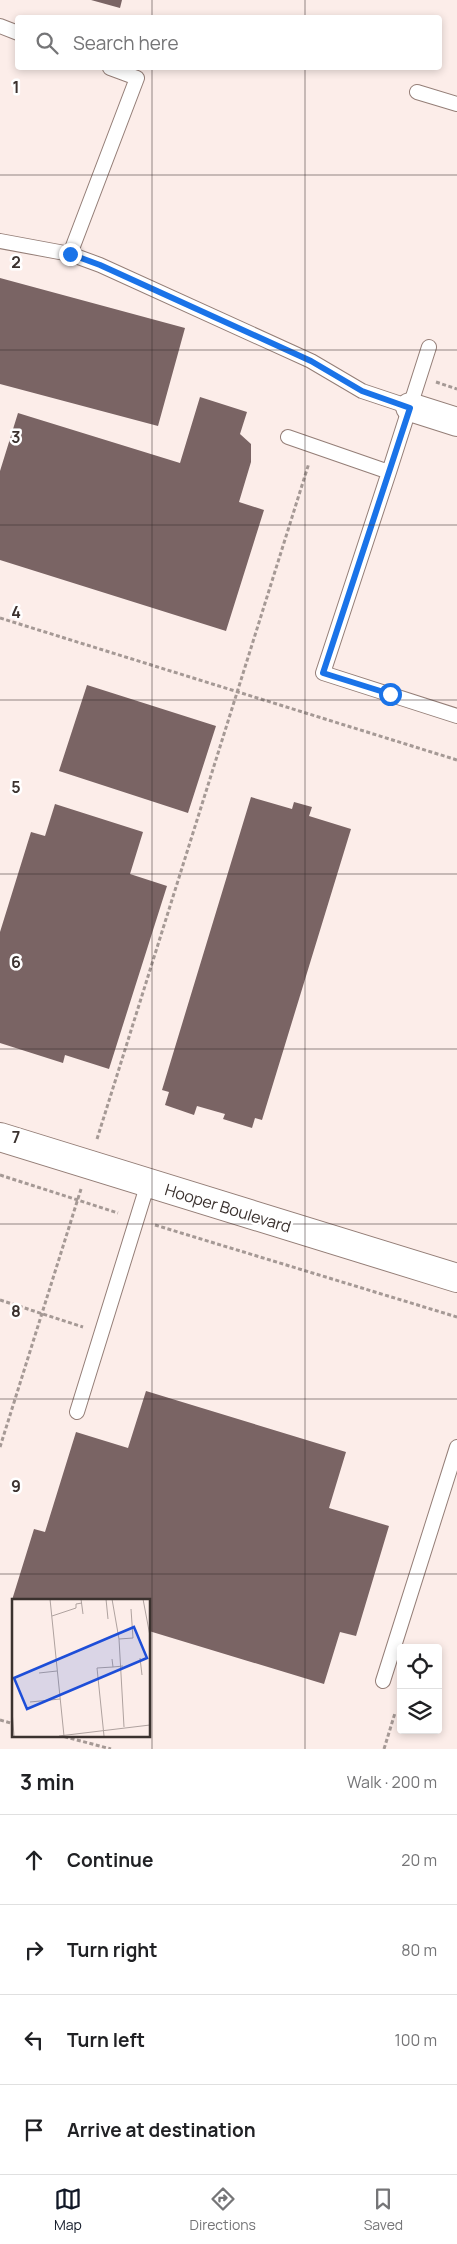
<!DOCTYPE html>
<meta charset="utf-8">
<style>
:root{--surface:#fff;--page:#f2f2f2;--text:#202124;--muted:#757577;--line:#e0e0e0;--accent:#111827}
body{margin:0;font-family:Manrope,sans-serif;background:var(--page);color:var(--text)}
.controls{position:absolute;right:15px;bottom:15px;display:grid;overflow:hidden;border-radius:5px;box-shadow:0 2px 8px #0003}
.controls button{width:45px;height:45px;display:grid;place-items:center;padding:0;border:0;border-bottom:1px solid var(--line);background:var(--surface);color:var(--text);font:25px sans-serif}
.stop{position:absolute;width:15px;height:15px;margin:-11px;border:4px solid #1a73e8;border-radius:50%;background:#fff}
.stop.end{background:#1a73e8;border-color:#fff;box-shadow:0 1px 5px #0008}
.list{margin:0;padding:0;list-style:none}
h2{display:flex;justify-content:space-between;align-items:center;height:65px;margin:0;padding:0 20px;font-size:21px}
h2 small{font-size:16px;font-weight:400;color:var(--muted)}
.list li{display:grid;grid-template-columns:32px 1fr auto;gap:15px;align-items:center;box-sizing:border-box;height:90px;padding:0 20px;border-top:1px solid var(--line)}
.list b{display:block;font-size:19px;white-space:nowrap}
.list em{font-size:16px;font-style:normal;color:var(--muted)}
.icon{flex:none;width:28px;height:28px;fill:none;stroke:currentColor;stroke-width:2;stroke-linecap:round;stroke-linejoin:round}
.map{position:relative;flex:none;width:457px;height:1749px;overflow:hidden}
.search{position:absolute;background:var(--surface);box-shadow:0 2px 8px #0003;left:15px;right:15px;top:15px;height:55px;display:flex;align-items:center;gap:12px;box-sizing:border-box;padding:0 18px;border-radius:5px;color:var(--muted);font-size:19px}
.sheet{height:425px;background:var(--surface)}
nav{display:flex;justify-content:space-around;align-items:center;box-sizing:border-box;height:70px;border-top:1px solid var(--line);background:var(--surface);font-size:14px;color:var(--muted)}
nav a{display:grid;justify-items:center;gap:2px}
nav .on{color:var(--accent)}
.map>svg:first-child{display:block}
.building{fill:#7a6464}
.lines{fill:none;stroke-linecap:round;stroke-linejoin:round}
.lane-casing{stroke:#947e77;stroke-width:16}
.street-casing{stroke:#947e77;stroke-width:30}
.path{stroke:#a59995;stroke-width:3;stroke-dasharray:4 2.5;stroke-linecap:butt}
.lane{stroke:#fff;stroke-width:14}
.street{stroke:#fff;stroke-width:28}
.route{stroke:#1a73e8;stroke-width:6}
.grid{fill:none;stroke:#3b322f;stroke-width:1;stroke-opacity:0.55}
.labels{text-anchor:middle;stroke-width:5;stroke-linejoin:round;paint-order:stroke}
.street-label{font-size:16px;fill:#3b322f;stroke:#fff}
.inset-road{fill:none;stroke:#afa29f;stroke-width:1}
.view{fill:#1d4ed8;fill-opacity:0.15;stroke:#1d4ed8;stroke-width:2.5}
.inset-edge{fill:none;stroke:#3b322f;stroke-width:2.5}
.grid-label{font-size:16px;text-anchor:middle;font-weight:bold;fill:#3b322f;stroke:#fff;stroke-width:5;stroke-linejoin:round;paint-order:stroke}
</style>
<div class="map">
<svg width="457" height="1749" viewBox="0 0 457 1749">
<rect width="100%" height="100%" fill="#fcede9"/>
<!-- building -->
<path class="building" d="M 91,0 L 122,0 L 120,8 Z
M 0,278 L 185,328 L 158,426 L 0,384 Z
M 200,397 L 247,412 L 240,434 L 251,444 L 251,462 L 239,502 L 264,510 L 226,631 L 0,560 L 0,471 L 18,413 L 180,463 Z
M 87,685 L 216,726 L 188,813 L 59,771 Z
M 251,797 L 292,809 L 294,802 L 312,807 L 309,816 L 351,829 L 262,1120 L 255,1118 L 252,1128 L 223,1119 L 225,1114 L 197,1106 L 194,1115 L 165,1105 L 169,1092 L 162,1090 Z
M 55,804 L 143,832 L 130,874 L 167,886 L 109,1069 L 65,1055 L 63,1063 L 0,1043 L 0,932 L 31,832 L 45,836 Z
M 146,1391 L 346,1452 L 329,1508 L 389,1526 L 356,1636 L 340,1632 L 324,1684 L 149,1631 L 149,1600 L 12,1600 L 34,1529 L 45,1532 L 76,1432 L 128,1448 Z"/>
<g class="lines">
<defs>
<path id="lane" d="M 0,26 L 18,33
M 417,92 L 457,104
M 0,241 L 70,254 L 100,265 L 311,361 L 362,391 L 410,407
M 70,254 L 137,78 L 110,68
M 288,437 L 389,472 L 429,347
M 389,472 L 323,673 L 457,716
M 77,1412 L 148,1183
M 383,1681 L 457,1447"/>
<path id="street" d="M 410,407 L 457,422
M 0,1137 L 457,1278"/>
</defs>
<!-- lane casing -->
<use href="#lane" class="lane-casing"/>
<!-- street casing -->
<use href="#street" class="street-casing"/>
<!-- path -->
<path class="path" d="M 436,382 L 457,389
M 0,618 L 457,760
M 97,1139 L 309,463
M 0,1175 L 118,1213
M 155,1225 L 457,1317
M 0,1300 L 83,1327
M 0,1447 L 81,1189
M 0,1720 L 14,1724
M 58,1735 L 111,1749
M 384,1749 L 395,1713"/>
<!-- lane -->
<use href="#lane" class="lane"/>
<!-- street -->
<use href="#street" class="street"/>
</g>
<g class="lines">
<!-- route -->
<path class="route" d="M 70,254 L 100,265 L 311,361 L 362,391 L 410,408 L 323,673 L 390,694"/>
</g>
<!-- grid -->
<path class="grid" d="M 152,0 L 152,18M 305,0 L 305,18M 152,68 L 152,1749M 305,68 L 305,1749M 0,175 L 457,175M 0,350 L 457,350M 0,525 L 457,525M 0,700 L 457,700M 0,874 L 457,874M 0,1049 L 457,1049M 0,1224 L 457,1224M 0,1399 L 457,1399M 0,1574 L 457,1574"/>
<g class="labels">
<!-- street labels -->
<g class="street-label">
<text transform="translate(228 1208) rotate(17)" y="6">Hooper Boulevard</text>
</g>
</g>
<!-- overview -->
<g transform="translate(12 1599)">
<rect width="138" height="138" fill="#fcede9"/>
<path class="inset-road" d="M 38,0 L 52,137M 69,0 L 71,15M 94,0 L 96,20M 100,0 L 107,40 L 112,128M 131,0 L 138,37M 40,17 L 64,9 L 64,5 L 70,4M 107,40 L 121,39 L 119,10M 128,59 L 130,76M 100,60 L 101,68 L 111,67M 27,74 L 45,72M 18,103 L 48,100M 0,111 L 2,137M 47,137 L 138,126M 92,137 L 85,69 L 101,68"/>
<path class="view" d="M 122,28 L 135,59 L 15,110 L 2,79 Z"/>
<rect width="138" height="138" class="inset-edge"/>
</g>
<g class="grid-label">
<text x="16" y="93">1</text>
<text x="16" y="268">2</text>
<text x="16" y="443">3</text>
<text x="16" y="618">4</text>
<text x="16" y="793">5</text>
<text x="16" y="968">6</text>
<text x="16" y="1143">7</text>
<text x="16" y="1317">8</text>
<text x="16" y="1492">9</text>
</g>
</svg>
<div class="controls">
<button><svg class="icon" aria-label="locate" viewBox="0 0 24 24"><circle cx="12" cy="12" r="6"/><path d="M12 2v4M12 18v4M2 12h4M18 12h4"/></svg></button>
<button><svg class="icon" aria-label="layers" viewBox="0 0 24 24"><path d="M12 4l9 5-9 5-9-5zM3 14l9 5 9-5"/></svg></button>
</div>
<div class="stop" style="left:390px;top:694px"></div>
<div class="stop end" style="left:70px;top:254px"></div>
<div class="search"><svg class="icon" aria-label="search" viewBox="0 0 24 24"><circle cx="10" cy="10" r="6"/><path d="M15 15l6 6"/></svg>Search here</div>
</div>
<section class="sheet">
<h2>3 min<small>Walk · 200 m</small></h2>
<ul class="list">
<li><svg class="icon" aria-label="ahead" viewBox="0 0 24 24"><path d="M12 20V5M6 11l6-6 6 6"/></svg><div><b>Continue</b></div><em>20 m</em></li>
<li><svg class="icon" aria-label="right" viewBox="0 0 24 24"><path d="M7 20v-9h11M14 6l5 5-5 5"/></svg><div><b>Turn right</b></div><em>80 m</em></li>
<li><svg class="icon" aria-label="left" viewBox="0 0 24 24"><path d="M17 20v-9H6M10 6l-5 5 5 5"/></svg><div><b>Turn left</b></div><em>100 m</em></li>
<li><svg class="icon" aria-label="arrive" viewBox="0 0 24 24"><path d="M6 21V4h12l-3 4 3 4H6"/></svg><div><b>Arrive at destination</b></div></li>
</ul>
</section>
<nav>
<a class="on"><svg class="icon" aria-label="map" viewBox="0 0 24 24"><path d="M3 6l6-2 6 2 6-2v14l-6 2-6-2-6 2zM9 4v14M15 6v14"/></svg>Map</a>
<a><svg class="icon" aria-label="directions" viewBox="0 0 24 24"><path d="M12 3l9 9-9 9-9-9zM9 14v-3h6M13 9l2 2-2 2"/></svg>Directions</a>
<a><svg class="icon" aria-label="saved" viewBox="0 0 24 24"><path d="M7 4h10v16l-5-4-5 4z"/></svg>Saved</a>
</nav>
